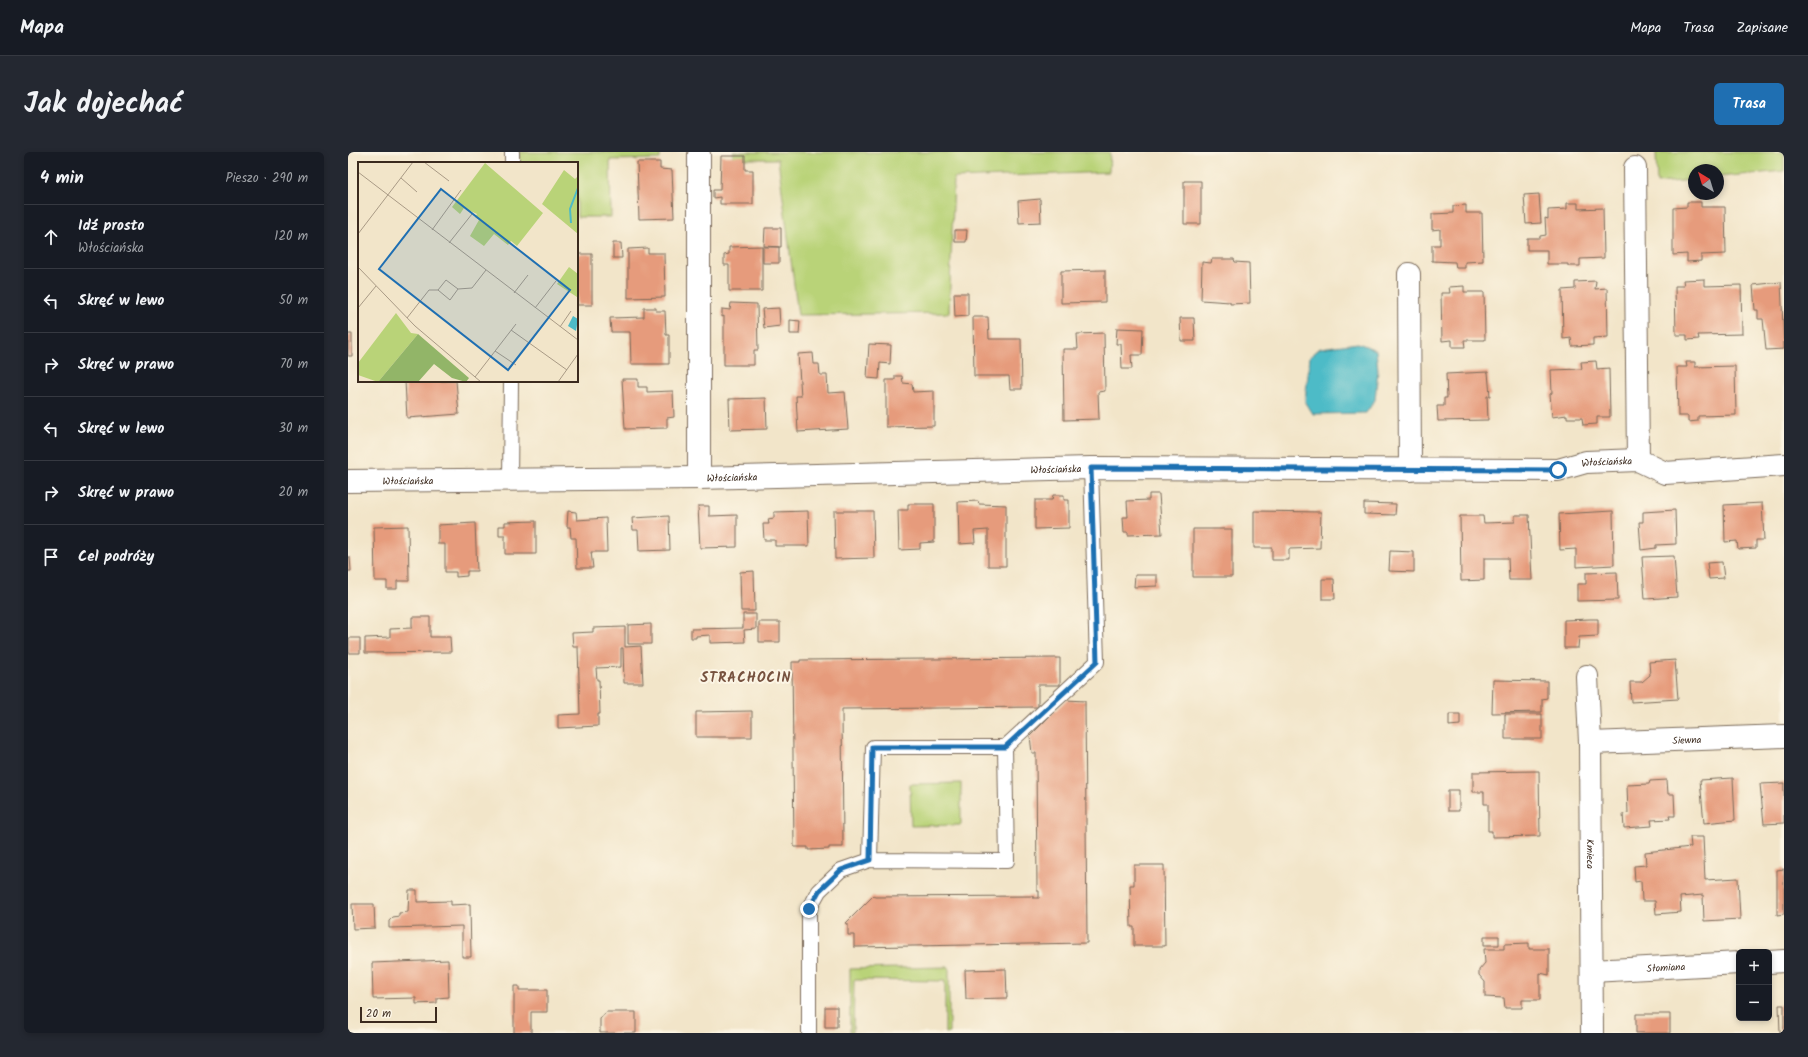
<!DOCTYPE html>
<html lang="pl">
<meta charset="utf-8">
<style>
:root{--surface:#171b24;--page:#242831;--text:#f1f3f6;--muted:#9ea1a6;--line:#363941;--accent:#1f6fb2}
body{margin:0;font-family:Kalam,sans-serif;background:var(--page);color:var(--text)}
.controls{position:absolute;right:12px;bottom:12px;display:grid;overflow:hidden;border-radius:6px;box-shadow:0 2px 6px #0003}
.controls button{width:36px;height:36px;display:grid;place-items:center;padding:0;border:0;border-bottom:1px solid var(--line);background:var(--surface);color:var(--text);font:20px sans-serif}
.compass{position:absolute;left:1340px;top:12px;width:36px;height:36px;border-radius:50%;background:var(--surface);box-shadow:0 2px 6px #0003;rotate:322deg}
.scale{position:absolute;left:12px;bottom:10px;width:77px;box-sizing:border-box;padding-left:4px;border:2px solid #3b2a1e;border-top:0;font-size:11px;line-height:14px;white-space:nowrap;color:#3b2a1e;-webkit-text-stroke:3px #fcf5e5;paint-order:stroke}
.stop{position:absolute;width:12px;height:12px;margin:-9px;border:3px solid #1f6fb2;border-radius:50%;background:#fff}
.stop.end{background:#1f6fb2;border-color:#fff;box-shadow:0 1px 4px #0008}
.list{margin:0;padding:0;list-style:none}
h2{display:flex;justify-content:space-between;align-items:center;height:52px;margin:0;padding:0 16px;font-size:17px}
h2 small{font-size:13px;font-weight:400;color:var(--muted)}
.list li{display:grid;grid-template-columns:26px 1fr auto;gap:12px;align-items:center;box-sizing:border-box;height:64px;padding:0 16px;border-top:1px solid var(--line)}
.list b{display:block;font-size:15px;white-space:nowrap}
.list p{margin:0;font-size:13px;white-space:nowrap;color:var(--muted)}
.list em{font-size:13px;font-style:normal;color:var(--muted)}
.icon{flex:none;width:22px;height:22px;fill:none;stroke:currentColor;stroke-width:2;stroke-linecap:round;stroke-linejoin:round}
.map{position:relative;flex:none;width:1436px;height:881px;overflow:hidden;border-radius:6px}
header{display:flex;align-items:center;gap:24px;box-sizing:border-box;height:56px;padding:0 20px;background:var(--surface);border-bottom:1px solid var(--line)}
header strong{font-size:19px}
nav{display:flex;gap:22px;margin-inline-start:auto;font-size:14px}
.intro{display:flex;align-items:center;justify-content:space-between;box-sizing:border-box;height:96px;padding:0 24px}
h1{margin:0;font-size:28px}
.button{padding:10px 18px;border-radius:6px;background:var(--accent);color:#fff;font-size:14px;font-weight:700}
main{display:flex;gap:24px;padding:0 24px}
aside{flex:1;background:var(--surface);border-radius:6px;box-shadow:0 2px 6px #0003}
.map>svg:first-child{display:block}
.green{fill:#b9d378;stroke:#7a7e4b}
.water{fill:#4ebbc7;stroke:#447272}
.building{fill:#e69b7c}
.lines{fill:none;stroke-linecap:round;stroke-linejoin:round}
.service-casing{stroke:#7b6b5a;stroke-width:16}
.minor-casing{stroke:#7b6b5a;stroke-width:24}
.service{stroke:#fff;stroke-width:14}
.minor{stroke:#fff;stroke-width:22}
.route{stroke:#1f6fb2;stroke-width:5}
.labels{text-anchor:middle;stroke-width:4;stroke-linejoin:round;paint-order:stroke}
.street-label{font-size:10px;fill:#3b2a1e;stroke:#fcf5e5}
.district-label{font-size:14px;font-weight:bold;letter-spacing:1px;fill:#77523f;stroke:#fcf5e5}
.inset-river{fill:none;stroke:#4ebbc7;stroke-width:2}
.inset-road{fill:none;stroke:#a99a85;stroke-width:1}
.view{fill:#1f6fb2;fill-opacity:0.15;stroke:#1f6fb2;stroke-width:2}
.inset-edge{fill:none;stroke:#3b2a1e;stroke-width:2}
</style>
<header>
<strong>Mapa</strong>
<nav><a>Mapa</a><a>Trasa</a><a>Zapisane</a></nav>
</header>
<div class="intro"><h1>Jak dojechać</h1><a class="button">Trasa</a></div>
<main>
<aside>
<h2>4 min<small>Pieszo · 290 m</small></h2>
<ul class="list">
<li><svg class="icon" aria-label="ahead" viewBox="0 0 24 24"><path d="M12 20V5M6 11l6-6 6 6"/></svg><div><b>Idź prosto</b><p>Włościańska</p></div><em>120 m</em></li>
<li><svg class="icon" aria-label="left" viewBox="0 0 24 24"><path d="M17 20v-9H6M10 6l-5 5 5 5"/></svg><div><b>Skręć w lewo</b></div><em>50 m</em></li>
<li><svg class="icon" aria-label="right" viewBox="0 0 24 24"><path d="M7 20v-9h11M14 6l5 5-5 5"/></svg><div><b>Skręć w prawo</b></div><em>70 m</em></li>
<li><svg class="icon" aria-label="left" viewBox="0 0 24 24"><path d="M17 20v-9H6M10 6l-5 5 5 5"/></svg><div><b>Skręć w lewo</b></div><em>30 m</em></li>
<li><svg class="icon" aria-label="right" viewBox="0 0 24 24"><path d="M7 20v-9h11M14 6l5 5-5 5"/></svg><div><b>Skręć w prawo</b></div><em>20 m</em></li>
<li><svg class="icon" aria-label="arrive" viewBox="0 0 24 24"><path d="M6 21V4h12l-3 4 3 4H6"/></svg><div><b>Cel podróży</b></div></li>
</ul>
</aside>
<div class="map">
<svg width="1436" height="881" viewBox="0 0 1436 881">
<rect width="100%" height="100%" fill="#fcf5e5"/>
<filter id="ink" filterUnits="userSpaceOnUse"><feTurbulence type="fractalNoise" baseFrequency=".025" numOctaves="2"/><feDisplacementMap in="SourceGraphic" scale="8" xChannelSelector="R" yChannelSelector="G"/><feConvolveMatrix kernelMatrix="1 2 1 2 8 2 1 2 1" color-interpolation-filters="sRGB"/></filter>
<filter id="wash" filterUnits="userSpaceOnUse"><feTurbulence type="fractalNoise" baseFrequency=".012" numOctaves="4" result="noise"/><feDisplacementMap in="SourceGraphic" scale="16" xChannelSelector="R" yChannelSelector="G"/><feGaussianBlur stdDeviation="0.9" result="paint"/><feColorMatrix in="noise" values="0 0 0 0 0 0 0 0 0 0 0 0 0 0 0 0 0 1.4 0 .05"/><feComposite in="paint" operator="in"/></filter>
<g filter="url(#wash)">
<rect width="100%" height="100%" fill="#f2e5c9"/>
<!-- green -->
<path class="green" d="M 171,0 L 312,0 L 312,7 L 262,8 L 263,65 L 229,65 L 229,11 L 171,11 Z
M 385,0 L 762,0 L 761,20 L 606,26 L 601,161 L 450,163 L 430,7 L 385,7 Z
M 1308,0 L 1436,0 L 1436,19 L 1370,25 L 1370,18 L 1346,18 L 1346,28 L 1309,31 Z
M 613,631 L 613,673 L 563,674 L 562,632 Z
M 601,815 L 601,881 L 597,881 L 597,829 L 506,828 L 505,881 L 502,881 L 502,817 Z"/>
<!-- water -->
<path class="water" d="M 1010,191 L 1028,198 L 1030,218 L 1027,248 L 1018,261 L 965,262 L 957,249 L 962,205 L 972,196 Z"/>
<g id="blocks">
<!-- building -->
<path class="building" d="M 373,4 L 397,4 L 397,18 L 405,18 L 405,52 L 372,52 L 372,45 L 365,46 L 365,38 L 372,38 Z
M 289,10 L 312,10 L 312,17 L 324,18 L 326,66 L 291,67 Z
M 836,29 L 853,29 L 853,72 L 836,72 Z
M 1191,42 L 1193,71 L 1178,72 L 1176,43 Z
M 692,47 L 693,70 L 671,71 L 670,49 Z
M 1339,50 L 1353,50 L 1353,55 L 1377,55 L 1378,102 L 1353,103 L 1353,109 L 1339,110 L 1339,102 L 1325,103 L 1325,56 L 1339,55 Z
M 1219,51 L 1230,51 L 1230,57 L 1255,56 L 1256,106 L 1232,107 L 1232,114 L 1220,114 L 1220,112 L 1199,112 L 1199,98 L 1179,98 L 1179,86 L 1192,86 L 1192,84 L 1198,83 L 1197,66 L 1200,67 L 1200,58 L 1219,57 Z
M 1118,53 L 1118,61 L 1134,61 L 1135,109 L 1117,110 L 1117,116 L 1108,116 L 1107,110 L 1084,109 L 1084,93 L 1092,93 L 1092,77 L 1084,78 L 1084,62 L 1105,61 L 1105,54 Z
M 417,76 L 433,76 L 433,95 L 416,94 Z
M 607,78 L 619,78 L 618,90 L 607,90 Z
M 265,91 L 273,91 L 274,106 L 265,106 Z
M 414,94 L 414,139 L 381,139 L 381,113 L 376,113 L 376,103 L 381,102 L 381,95 Z
M 415,95 L 431,95 L 431,111 L 415,111 Z
M 300,96 L 300,101 L 316,101 L 317,145 L 280,146 L 280,97 Z
M 229,102 L 244,102 L 244,153 L 229,153 Z
M 864,107 L 886,107 L 887,110 L 901,111 L 902,151 L 882,152 L 882,150 L 853,148 L 854,110 L 863,111 Z
M 757,118 L 757,150 L 713,151 L 713,119 Z
M 1356,127 L 1356,134 L 1393,133 L 1394,182 L 1350,183 L 1351,187 L 1339,188 L 1339,183 L 1328,183 L 1327,134 L 1336,134 L 1335,128 Z
M 1248,129 L 1247,137 L 1259,136 L 1260,185 L 1245,186 L 1245,193 L 1224,194 L 1223,186 L 1215,187 L 1214,138 L 1227,137 L 1227,130 Z
M 1433,130 L 1436,197 L 1418,198 L 1415,167 L 1410,167 L 1410,158 L 1407,158 L 1405,133 Z
M 1116,134 L 1116,140 L 1136,140 L 1137,188 L 1116,188 L 1117,195 L 1104,195 L 1104,188 L 1094,189 L 1093,141 L 1102,141 L 1101,135 Z
M 606,141 L 620,141 L 620,164 L 607,165 Z
M 383,151 L 409,152 L 410,198 L 406,198 L 406,213 L 376,213 L 376,164 L 374,165 L 374,157 L 382,158 Z
M 296,156 L 308,156 L 308,159 L 317,159 L 318,183 L 321,183 L 321,212 L 283,212 L 282,180 L 263,180 L 262,166 L 296,165 Z
M 431,156 L 432,174 L 416,176 L 414,157 Z
M 625,165 L 640,165 L 641,187 L 673,187 L 674,237 L 662,237 L 661,224 L 626,224 Z
M 832,166 L 846,166 L 847,189 L 833,189 Z
M 442,168 L 452,169 L 451,182 L 442,182 Z
M 769,176 L 795,177 L 794,203 L 783,203 L 784,217 L 774,217 L 773,192 L 768,192 Z
M 756,181 L 757,239 L 750,240 L 751,267 L 716,268 L 715,197 L 730,197 L 729,182 Z
M 0,182 L 4,182 L 4,204 L 0,204 Z
M 521,192 L 543,193 L 542,212 L 532,211 L 531,227 L 519,226 Z
M 465,201 L 466,212 L 471,212 L 472,223 L 479,223 L 480,241 L 497,240 L 500,277 L 450,280 L 448,244 L 453,244 L 450,202 Z
M 1248,209 L 1249,217 L 1261,216 L 1262,265 L 1249,265 L 1249,272 L 1235,273 L 1234,266 L 1219,266 L 1219,263 L 1204,265 L 1202,242 L 1204,241 L 1203,218 L 1234,217 L 1233,210 Z
M 1338,210 L 1347,210 L 1347,215 L 1387,214 L 1388,263 L 1350,264 L 1350,269 L 1340,270 L 1340,264 L 1330,264 L 1329,215 L 1339,215 Z
M 1140,220 L 1142,244 L 1139,244 L 1140,268 L 1090,269 L 1089,254 L 1096,254 L 1096,246 L 1099,246 L 1098,222 Z
M 547,224 L 554,224 L 555,231 L 564,232 L 565,240 L 586,239 L 586,274 L 538,275 L 538,228 L 547,228 Z
M 274,227 L 290,227 L 290,235 L 299,235 L 299,240 L 325,239 L 326,265 L 319,266 L 319,276 L 277,277 Z
M 57,229 L 108,229 L 111,262 L 59,266 Z
M 418,246 L 419,277 L 382,278 L 381,247 Z
M 801,342 L 811,342 L 814,382 L 780,383 L 780,380 L 776,380 L 775,365 L 780,365 L 779,349 L 801,348 Z
M 705,343 L 716,343 L 716,348 L 721,348 L 721,376 L 687,377 L 687,348 L 704,348 Z
M 630,349 L 631,352 L 658,353 L 658,414 L 640,414 L 640,378 L 626,379 L 627,391 L 611,392 L 610,350 Z
M 1016,351 L 1048,352 L 1047,363 L 1016,362 Z
M 1414,351 L 1416,388 L 1408,388 L 1408,396 L 1390,397 L 1389,389 L 1377,390 L 1376,353 Z
M 560,352 L 586,352 L 586,390 L 572,391 L 572,397 L 551,398 L 550,358 L 560,358 Z
M 350,354 L 361,354 L 361,364 L 389,363 L 389,395 L 352,396 Z
M 1327,358 L 1328,392 L 1308,393 L 1308,396 L 1293,398 L 1291,370 L 1295,370 L 1295,360 Z
M 220,359 L 228,360 L 229,368 L 258,366 L 259,400 L 243,400 L 245,416 L 229,416 L 228,386 L 223,386 L 222,375 L 219,375 Z
M 460,359 L 461,394 L 427,394 L 427,388 L 416,388 L 415,372 L 421,372 L 420,367 L 426,366 L 426,360 Z
M 486,359 L 525,359 L 526,406 L 487,407 Z
M 906,359 L 973,360 L 972,396 L 941,397 L 941,408 L 924,408 L 924,396 L 906,396 Z
M 1265,359 L 1266,413 L 1228,415 L 1228,397 L 1212,398 L 1211,362 Z
M 1167,363 L 1181,363 L 1184,428 L 1161,428 L 1160,406 L 1136,406 L 1136,428 L 1113,429 L 1112,364 L 1135,364 L 1136,371 L 1167,370 Z
M 321,364 L 322,398 L 291,399 L 290,378 L 285,378 L 284,366 Z
M 188,369 L 188,402 L 157,402 L 157,384 L 151,384 L 151,374 L 157,374 L 157,370 Z
M 127,371 L 129,419 L 119,419 L 119,424 L 108,425 L 108,420 L 97,420 L 97,392 L 90,392 L 90,373 Z
M 60,374 L 61,429 L 49,429 L 49,437 L 39,437 L 39,429 L 27,429 L 26,375 Z
M 845,377 L 884,377 L 884,425 L 845,425 Z
M 1042,399 L 1066,400 L 1066,420 L 1041,419 Z
M 1326,404 L 1329,445 L 1297,447 L 1294,405 Z
M 0,405 L 2,405 L 3,419 L 0,419 Z
M 1374,410 L 1376,426 L 1361,427 L 1359,411 Z
M 406,419 L 407,459 L 393,459 L 392,420 Z
M 1269,420 L 1270,448 L 1229,449 L 1229,432 L 1238,432 L 1238,421 Z
M 787,423 L 809,423 L 809,434 L 786,435 Z
M 974,427 L 986,427 L 987,447 L 974,447 Z
M 395,462 L 408,462 L 408,477 L 396,478 L 397,490 L 362,491 L 362,483 L 348,484 L 348,486 L 343,486 L 343,477 L 395,476 Z
M 64,465 L 82,465 L 82,485 L 102,485 L 103,500 L 17,501 L 17,486 L 42,485 L 42,477 L 64,476 Z
M 1242,467 L 1250,467 L 1250,484 L 1231,485 L 1230,496 L 1216,496 L 1216,468 Z
M 411,470 L 432,470 L 432,490 L 411,490 Z
M 303,472 L 303,492 L 280,492 L 280,473 Z
M 277,475 L 277,495 L 293,494 L 295,531 L 276,531 L 275,496 L 273,496 L 273,515 L 248,516 L 249,528 L 251,528 L 252,562 L 250,562 L 250,574 L 210,576 L 210,563 L 232,562 L 230,495 L 225,495 L 224,481 L 245,480 L 245,476 Z
M 1,486 L 12,486 L 12,501 L 1,501 Z
M 712,506 L 712,533 L 690,533 L 690,555 L 494,557 L 495,695 L 481,695 L 481,697 L 460,698 L 460,695 L 446,695 L 444,510 L 452,510 L 452,508 Z
M 1327,508 L 1330,547 L 1283,550 L 1282,530 L 1294,530 L 1302,523 L 1301,510 Z
M 1145,528 L 1199,529 L 1199,546 L 1194,547 L 1194,560 L 1144,561 Z
M 718,548 L 737,549 L 739,791 L 506,795 L 506,783 L 500,783 L 500,772 L 498,771 L 525,744 L 527,745 L 685,744 L 685,746 L 691,746 L 691,739 L 689,739 L 688,601 L 684,601 L 682,584 Z
M 404,559 L 404,585 L 348,585 L 348,560 Z
M 1101,562 L 1112,562 L 1112,573 L 1101,574 Z
M 1157,562 L 1194,562 L 1194,587 L 1157,587 Z
M 1191,619 L 1192,684 L 1144,685 L 1144,679 L 1140,679 L 1140,652 L 1136,652 L 1136,640 L 1125,640 L 1125,620 Z
M 1385,626 L 1387,668 L 1356,671 L 1352,628 Z
M 1319,628 L 1320,642 L 1326,642 L 1327,664 L 1321,664 L 1322,667 L 1303,668 L 1304,674 L 1276,676 L 1275,662 L 1280,661 L 1279,633 L 1301,632 L 1302,629 Z
M 1436,631 L 1436,671 L 1416,672 L 1412,632 Z
M 1100,638 L 1111,638 L 1111,659 L 1100,659 Z
M 1342,685 L 1355,685 L 1357,728 L 1390,726 L 1392,767 L 1356,769 L 1355,743 L 1332,745 L 1333,760 L 1308,762 L 1307,749 L 1294,749 L 1293,729 L 1287,730 L 1286,714 L 1298,713 L 1297,700 L 1343,695 Z
M 786,713 L 816,713 L 817,794 L 786,794 L 786,775 L 783,775 L 782,733 L 786,733 Z
M 1436,717 L 1436,762 L 1429,763 L 1429,718 Z
M 61,738 L 69,738 L 69,750 L 103,749 L 103,753 L 122,752 L 123,805 L 114,805 L 114,774 L 41,776 L 41,769 L 45,765 L 51,764 L 51,761 L 60,760 Z
M 4,752 L 26,752 L 27,776 L 5,777 Z
M 1136,784 L 1151,784 L 1151,793 L 1136,793 Z
M 1181,791 L 1181,797 L 1201,797 L 1201,823 L 1192,821 L 1192,848 L 1174,848 L 1174,856 L 1157,856 L 1156,846 L 1137,845 L 1137,830 L 1131,823 L 1131,818 L 1137,811 L 1136,797 L 1156,797 L 1156,792 Z
M 100,808 L 101,845 L 89,846 L 89,851 L 68,852 L 68,846 L 25,847 L 24,811 Z
M 658,817 L 659,846 L 618,847 L 617,818 Z
M 166,834 L 171,834 L 171,838 L 199,838 L 199,860 L 183,860 L 183,881 L 166,881 Z
M 1431,853 L 1436,853 L 1436,881 L 1432,881 Z
M 477,855 L 489,855 L 489,875 L 477,875 Z
M 258,860 L 288,860 L 288,881 L 252,881 L 252,867 Z
M 1288,862 L 1322,862 L 1322,881 L 1288,881 Z"/>
</g>
</g>
<g filter="url(#ink)">
<use href="#blocks" fill-opacity="0" stroke="#7b6b5a" stroke-width="1"/>
<g class="lines">
<defs>
<path id="service" d="M 164,11 L 164,0
M 162,328 L 163,229
M 657,595 L 749,510 L 743,316
M 461,881 L 461,757 L 471,739 L 493,718 L 522,708 L 659,709 L 657,595 L 525,595 L 522,708"/>
<g id="minor">
<path d="M 351,2 L 351,326"/>
<path d="M 1287,16 L 1290,308"/>
<path d="M 1061,122 L 1062,318"/>
<path id="s1" d="M 0,329 L 351,326 L 743,316 L 1210,318 L 1238,310 L 1290,308 L 1317,321 L 1436,313"/>
<path id="s2" d="M 1239,524 L 1242,591 L 1244,881"/>
<path id="s3" d="M 1242,591 L 1436,584"/>
<path d="M 1421,810 L 1436,809"/>
<path id="s4" d="M 1244,819 L 1391,811"/>
</g>
</defs>
<!-- service casing -->
<use href="#service" class="service-casing"/>
<!-- minor casing -->
<use href="#minor" class="minor-casing"/>
<!-- service -->
<use href="#service" class="service"/>
<!-- minor -->
<use href="#minor" class="minor"/>
</g>
</g>
<g class="lines" filter="url(#ink)">
<!-- route -->
<path class="route" d="M 461,757 L 471,739 L 493,718 L 522,708 L 524,595 L 657,595 L 749,510 L 743,316 L 1210,318"/>
</g>
<g class="labels">
<!-- street labels -->
<g class="street-label">
<text dy="4" stroke="none"><textPath href="#s1" startOffset="1260">Włościańska</textPath></text>
<text dy="4" stroke="none"><textPath href="#s1" startOffset="708">Włościańska</textPath></text>
<text dy="4" stroke="none"><textPath href="#s1" startOffset="384">Włościańska</textPath></text>
<text dy="4" stroke="none"><textPath href="#s1" startOffset="60">Włościańska</textPath></text>
<text dy="4" stroke="none"><textPath href="#s3" startOffset="97">Siewna</textPath></text>
<text dy="4" stroke="none"><textPath href="#s2" startOffset="178">Kmieca</textPath></text>
<text dy="4" stroke="none"><textPath href="#s4" startOffset="74">Słomiana</textPath></text>
</g>
<!-- district labels -->
<g class="district-label">
<text x="398" y="530">STRACHOCIN</text>
</g>
</g>
<!-- overview -->
<g transform="translate(10 10)">
<rect width="220" height="220" fill="#f2e5c9"/>
<path d="M 127,1 L 185,51 L 159,84 L 153,79 L 150,83 L 136,72 L 126,84 L 112,74 L 121,58 L 117,55 L 119,52 L 106,46 L 102,52 L 94,45 ZM 206,8 L 217,17 L 220,14 L 220,72 L 184,42 ZM 211,105 L 220,112 L 219,135 L 199,122 ZM 38,151 L 53,171 L 60,172 L 20,220 L 0,213 L 0,201 Z" fill="#b9d378"/>
<path d="M 60,172 L 111,216 L 108,220 L 94,216 L 76,202 L 60,220 L 20,220 Z" fill="#92b568"/>
<path d="M 215,154 L 220,157 L 218,169 L 210,164 Z" fill="#4ebbc7"/>
<path class="inset-river" d="M 213,61 L 212,47 L 220,26"/>
<path class="inset-road" d="M 66,0 L 91,19M 0,10 L 220,178M 43,16 L 59,30M 74,68 L 103,28M 0,72 L 55,0M 91,81 L 114,52M 0,105 L 57,164 L 123,220M 100,127 L 114,126 L 128,108M 156,131 L 170,113M 0,146 L 18,124M 177,146 L 198,119M 49,156 L 71,128 L 80,128 L 88,118 L 100,127 L 92,138 L 80,128M 202,165 L 213,149M 153,168 L 209,208M 137,189 L 158,203M 117,215 L 158,162M 200,220 L 220,192"/>
<path class="view" d="M 83,27 L 212,128 L 150,208 L 21,107 Z"/>
<rect width="220" height="220" class="inset-edge"/>
</g>
</svg>
<div class="controls">
<button>+</button>
<button>−</button>
</div>
<svg class="compass" viewBox="-18 -18 36 36"><path d="M0-13l5 13h-10z" fill="#e53935"/><path d="M0 13l5-13h-10z" fill="#9ea1a6"/></svg>
<div class="scale">20 m</div>
<div class="stop" style="left:1210px;top:318px"></div>
<div class="stop end" style="left:461px;top:757px"></div>
</div>
</main>
